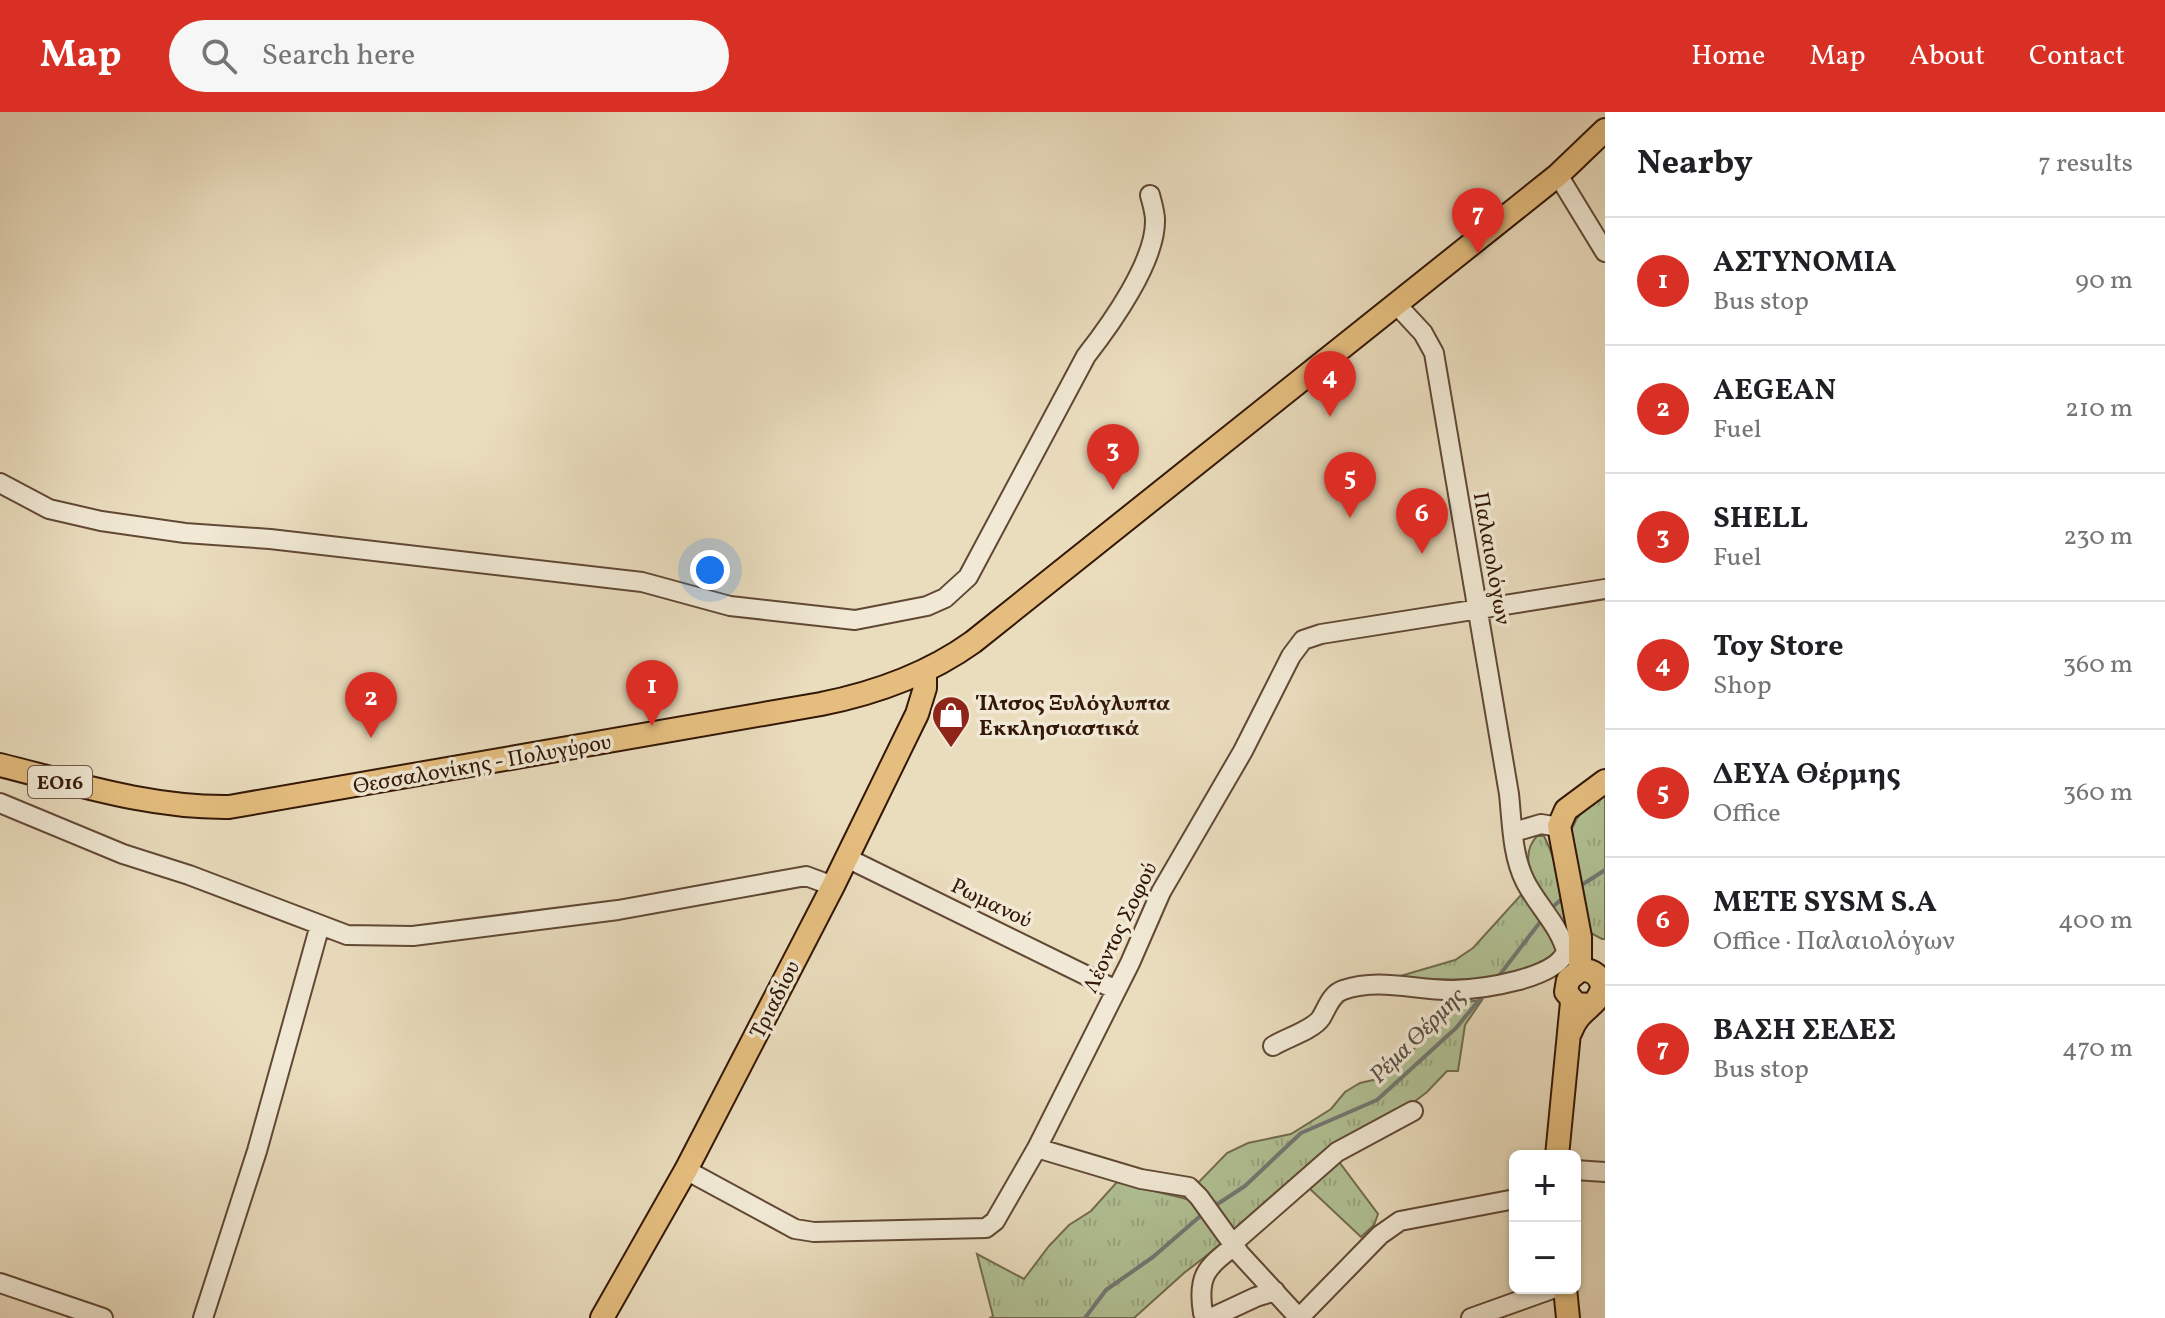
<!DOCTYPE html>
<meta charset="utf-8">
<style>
:root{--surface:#fff;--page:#f6f6f6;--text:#202124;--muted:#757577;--line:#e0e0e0;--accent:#d93025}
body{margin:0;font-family:Vollkorn,serif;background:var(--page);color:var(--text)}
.controls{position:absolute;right:24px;bottom:24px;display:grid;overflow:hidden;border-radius:12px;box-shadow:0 2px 6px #0004}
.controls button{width:72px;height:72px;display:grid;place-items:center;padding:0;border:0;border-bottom:2px solid var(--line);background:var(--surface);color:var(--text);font:40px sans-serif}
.you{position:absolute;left:710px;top:458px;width:28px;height:28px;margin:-20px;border:6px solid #fff;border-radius:50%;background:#1a73e8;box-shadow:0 0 0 12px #1a73e833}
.badge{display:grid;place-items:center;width:52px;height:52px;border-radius:50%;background:var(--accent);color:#fff;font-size:26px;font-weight:700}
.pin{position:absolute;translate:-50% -66px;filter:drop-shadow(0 2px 4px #0008)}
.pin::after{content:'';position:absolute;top:42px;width:28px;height:24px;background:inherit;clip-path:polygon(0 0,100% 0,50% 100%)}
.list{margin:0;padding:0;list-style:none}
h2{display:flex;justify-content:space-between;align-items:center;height:104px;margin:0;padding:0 32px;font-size:34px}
h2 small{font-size:26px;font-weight:400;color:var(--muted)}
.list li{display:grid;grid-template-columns:52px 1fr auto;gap:24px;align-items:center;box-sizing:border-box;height:128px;padding:0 32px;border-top:2px solid var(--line)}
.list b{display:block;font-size:30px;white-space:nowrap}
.list p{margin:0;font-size:26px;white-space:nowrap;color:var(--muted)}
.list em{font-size:26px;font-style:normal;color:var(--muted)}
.icon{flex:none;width:44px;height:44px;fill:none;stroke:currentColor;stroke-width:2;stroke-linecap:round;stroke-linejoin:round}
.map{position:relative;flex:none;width:1605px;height:1206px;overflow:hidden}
header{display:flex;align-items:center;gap:48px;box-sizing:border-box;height:112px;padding:0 40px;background:var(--accent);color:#fff}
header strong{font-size:38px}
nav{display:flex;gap:44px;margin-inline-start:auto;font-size:28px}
.search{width:560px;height:72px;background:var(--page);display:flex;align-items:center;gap:20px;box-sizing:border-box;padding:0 28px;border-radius:44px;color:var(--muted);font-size:30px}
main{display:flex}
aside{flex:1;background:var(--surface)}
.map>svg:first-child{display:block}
.grass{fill:url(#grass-tufts);stroke:#726c4e;stroke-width:2}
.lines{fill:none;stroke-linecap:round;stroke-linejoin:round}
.stream{stroke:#737874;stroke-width:4}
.minor-casing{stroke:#614835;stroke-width:22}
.major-casing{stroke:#331707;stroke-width:26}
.minor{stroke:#f1e9d5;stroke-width:18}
.major{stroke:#e5be7f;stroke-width:22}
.labels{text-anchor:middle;stroke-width:7;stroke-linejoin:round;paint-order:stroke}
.shield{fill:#f1e9d5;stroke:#6c5645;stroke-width:2}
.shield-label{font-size:20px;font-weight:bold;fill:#331707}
.street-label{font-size:22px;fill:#331707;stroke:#f1e9d5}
.poi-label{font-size:22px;font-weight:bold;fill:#331707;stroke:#f1e9d5;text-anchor:start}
.water-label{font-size:24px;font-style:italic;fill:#585047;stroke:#f1e9d5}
</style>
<header>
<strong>Map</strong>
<div class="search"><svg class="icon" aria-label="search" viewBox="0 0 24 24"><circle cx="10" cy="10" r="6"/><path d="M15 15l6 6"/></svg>Search here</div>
<nav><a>Home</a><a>Map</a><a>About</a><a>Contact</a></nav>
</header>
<main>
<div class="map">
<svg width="1605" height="1206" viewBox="0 0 1605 1206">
<defs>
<pattern id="grass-tufts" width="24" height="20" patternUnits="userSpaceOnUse" patternTransform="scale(2)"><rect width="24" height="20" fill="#b1c295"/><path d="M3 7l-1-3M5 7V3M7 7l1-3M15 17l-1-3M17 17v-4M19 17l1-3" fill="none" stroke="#99a67f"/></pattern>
</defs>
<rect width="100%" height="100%" fill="#eaddbe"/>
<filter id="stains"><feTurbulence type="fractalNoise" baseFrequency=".0025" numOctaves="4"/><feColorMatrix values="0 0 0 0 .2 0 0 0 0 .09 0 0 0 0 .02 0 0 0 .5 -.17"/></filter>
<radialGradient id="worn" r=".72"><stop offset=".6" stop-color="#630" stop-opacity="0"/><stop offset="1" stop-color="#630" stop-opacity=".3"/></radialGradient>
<!-- grass -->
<path class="grass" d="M 1605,682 L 1605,827 L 1602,827 L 1589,820 L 1571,721 C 1575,701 1590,694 1605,682 Z
M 1537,724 L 1544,724 C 1557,750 1563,779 1565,808 L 1562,810 C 1547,788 1512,751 1537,724 Z
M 1521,783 L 1543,807 L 1558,838 C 1557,840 1554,847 1552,849 C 1526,872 1431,868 1397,865 L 1455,848 L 1473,836 Z
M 1482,888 L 1465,913 L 1458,959 L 1447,959 L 1427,980 L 1402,999 L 1365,1014 L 1331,1039 L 1378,1102 L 1374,1113 L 1361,1125 L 1309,1076 L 1232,1123 L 1195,1074 L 1227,1041 L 1248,1031 L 1291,1022 L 1331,997 L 1345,980 L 1360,971 L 1382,966 L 1399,956 L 1434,911 L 1441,893 Z
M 1117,1070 L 1195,1089 L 1223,1131 L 1184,1161 L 1134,1206 L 990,1206 L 993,1204 L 977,1142 L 1024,1167 L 1049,1134 L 1069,1113 L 1091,1099 Z"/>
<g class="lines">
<!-- stream -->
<path class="stream" d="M 1577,776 L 1605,758
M 1549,798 L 1563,786
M 1498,865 L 1544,805
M 1213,1095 L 1245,1074 L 1301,1021 L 1377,988 L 1456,916 L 1485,881
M 1085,1206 L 1106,1178 L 1153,1145 L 1205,1100"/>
<defs>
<path id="minor" d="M 1558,63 L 1605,140
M 0,371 L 49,397 L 101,409 L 185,421 L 270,427 L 642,470 L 730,494 L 855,508 L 927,494 L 945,486 L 968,465 L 1086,244 C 1111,212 1156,149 1155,108 C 1155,100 1152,91 1150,83
M 0,691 L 123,742 L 189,763 L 347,823 L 413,824 L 618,798 L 806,764 L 833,774
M 1514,720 L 1541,712 L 1559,715
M 847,746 L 1116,878
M 1273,934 C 1286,926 1313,918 1321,906 C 1327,896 1331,882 1343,878 C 1380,865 1417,879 1454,878 C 1481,877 1557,867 1566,839 C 1559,813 1537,793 1525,769 C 1512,743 1512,710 1509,682 L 1434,241 L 1423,221 L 1396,192
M 1037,1036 L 1141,1067 L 1189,1075 L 1199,1085 L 1240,1142 L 1299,1206
M 686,1058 L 795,1117 L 814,1120 L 986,1116 L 995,1109 L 1037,1036 L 1130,851 L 1161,780 L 1243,639 L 1291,544 L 1303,528 L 1321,522 L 1605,477
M 1575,1058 L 1605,1060
M 1232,1132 L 1337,1040 L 1413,999
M 0,1171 L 103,1206
M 203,1206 L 257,1039 L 320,813
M 1210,1206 L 1203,1201 C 1197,1164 1206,1156 1234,1134
M 1211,1206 L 1256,1185 L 1275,1179
M 1299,1206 L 1380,1123 L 1400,1109 L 1515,1087
M 1471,1206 L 1555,1176"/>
<path id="major" d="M 0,653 C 76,672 150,696 229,695 L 821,592 C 876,581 927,563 973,530 L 1558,63 L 1605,18
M 1580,858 L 1580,825 L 1559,714 L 1566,698 L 1605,669
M 1571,919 C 1579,896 1598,895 1602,876 C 1601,864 1593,857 1580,858 L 1568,868 L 1566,880 L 1576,892 L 1590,893
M 1557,1044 L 1572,890
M 1565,1176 L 1568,1206
M 602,1206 L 686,1058 L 833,774 L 917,602 L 925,576 L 925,560"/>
</defs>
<!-- minor casing -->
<use href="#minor" class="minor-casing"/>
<!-- major casing -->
<use href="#major" class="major-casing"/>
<!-- minor -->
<use href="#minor" class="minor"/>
<!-- major -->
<use href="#major" class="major"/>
</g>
<!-- icons -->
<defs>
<symbol id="shop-pin" viewBox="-11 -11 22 30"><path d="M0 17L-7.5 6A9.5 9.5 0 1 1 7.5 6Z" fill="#8f2418" stroke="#f1e9d5"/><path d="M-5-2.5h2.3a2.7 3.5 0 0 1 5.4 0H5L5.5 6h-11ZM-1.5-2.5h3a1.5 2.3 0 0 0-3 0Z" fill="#fff"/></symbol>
</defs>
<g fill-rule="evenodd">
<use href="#shop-pin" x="929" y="581" width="44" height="60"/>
</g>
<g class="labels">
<!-- shield labels -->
<rect class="shield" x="28" y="654" width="64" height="32" rx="6"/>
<g class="shield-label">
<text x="60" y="677">ΕΟ16</text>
</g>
<!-- street labels -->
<g class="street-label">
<text transform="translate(1493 446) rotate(80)" y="8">Παλαιολόγων</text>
<text transform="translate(482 651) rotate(-10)" y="8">Θεσσαλονίκης - Πολυγύρου</text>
<text transform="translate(992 790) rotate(26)" y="8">Ρωμανού</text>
<text transform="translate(1119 815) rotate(-64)" y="8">Λέοντος Σοφού</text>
<text transform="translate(774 887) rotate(-63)" y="8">Τριαδίου</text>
</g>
<!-- poi labels -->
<g class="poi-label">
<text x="979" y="598">Ίλτσος Ξυλόγλυπτα<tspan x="979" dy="25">Εκκλησιαστικά</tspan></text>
</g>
<!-- water labels -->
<g class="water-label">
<text transform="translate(1417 923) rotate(-45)" y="8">Ρέμα Θέρμης</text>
</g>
</g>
<rect width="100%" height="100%" filter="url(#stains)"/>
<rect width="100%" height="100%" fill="url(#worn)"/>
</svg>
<div class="controls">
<button>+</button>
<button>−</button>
</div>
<div class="you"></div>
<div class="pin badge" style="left:652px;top:614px">1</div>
<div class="pin badge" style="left:371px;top:626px">2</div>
<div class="pin badge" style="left:1113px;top:378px">3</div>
<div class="pin badge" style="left:1330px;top:305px">4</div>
<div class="pin badge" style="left:1350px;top:406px">5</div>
<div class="pin badge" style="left:1422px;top:442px">6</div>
<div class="pin badge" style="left:1478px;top:142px">7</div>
</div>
<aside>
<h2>Nearby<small>7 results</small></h2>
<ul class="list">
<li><span class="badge">1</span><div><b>ΑΣΤΥΝΟΜΙΑ</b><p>Bus stop</p></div><em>90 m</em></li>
<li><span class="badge">2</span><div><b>AEGEAN</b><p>Fuel</p></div><em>210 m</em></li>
<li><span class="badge">3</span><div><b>SHELL</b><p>Fuel</p></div><em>230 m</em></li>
<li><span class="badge">4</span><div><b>Toy Store</b><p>Shop</p></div><em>360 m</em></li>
<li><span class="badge">5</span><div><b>ΔΕΥΑ Θέρμης</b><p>Office</p></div><em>360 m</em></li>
<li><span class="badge">6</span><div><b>METE SYSM S.A</b><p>Office · Παλαιολόγων</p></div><em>400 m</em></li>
<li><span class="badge">7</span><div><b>ΒΑΣΗ ΣΕΔΕΣ</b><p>Bus stop</p></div><em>470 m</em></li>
</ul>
</aside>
</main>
